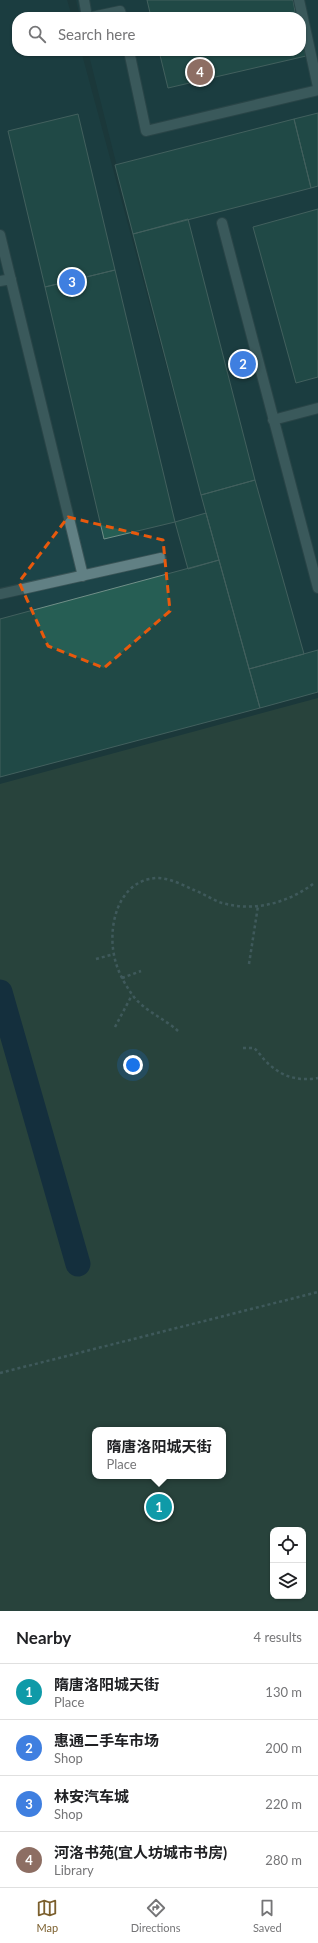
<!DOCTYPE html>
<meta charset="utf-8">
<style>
:root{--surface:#fff;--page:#f6f6f6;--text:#202124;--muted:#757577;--line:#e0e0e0;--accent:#7b5f2d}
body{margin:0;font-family:Lato,"Noto Sans SC",sans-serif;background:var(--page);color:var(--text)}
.controls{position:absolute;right:12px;bottom:12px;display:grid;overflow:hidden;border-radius:8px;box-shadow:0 1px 3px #0004}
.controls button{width:36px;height:36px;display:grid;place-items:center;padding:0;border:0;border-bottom:1px solid var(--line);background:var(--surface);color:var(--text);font:20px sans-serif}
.you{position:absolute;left:133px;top:1065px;width:14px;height:14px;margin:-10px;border:3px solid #fff;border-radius:50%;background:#1a73e8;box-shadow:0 0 0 6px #1a73e833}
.badge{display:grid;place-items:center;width:26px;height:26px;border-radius:50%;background:var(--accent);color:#fff;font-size:13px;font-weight:700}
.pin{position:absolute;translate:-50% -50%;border:2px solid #fff;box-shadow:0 1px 4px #0006}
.popup{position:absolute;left:92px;top:1427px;width:134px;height:52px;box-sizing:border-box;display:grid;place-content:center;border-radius:8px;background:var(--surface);filter:drop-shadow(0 1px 3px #0005);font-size:13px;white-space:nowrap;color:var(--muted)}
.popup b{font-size:15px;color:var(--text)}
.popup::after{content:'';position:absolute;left:50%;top:100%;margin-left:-8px;border:8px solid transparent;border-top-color:var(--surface)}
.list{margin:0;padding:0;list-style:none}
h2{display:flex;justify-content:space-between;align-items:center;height:52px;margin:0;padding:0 16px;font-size:17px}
h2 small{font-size:13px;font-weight:400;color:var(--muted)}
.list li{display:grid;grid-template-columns:26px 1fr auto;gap:12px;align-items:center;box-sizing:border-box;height:56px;padding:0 16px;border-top:1px solid var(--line)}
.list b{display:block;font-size:15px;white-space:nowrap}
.list p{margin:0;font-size:13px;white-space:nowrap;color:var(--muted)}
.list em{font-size:13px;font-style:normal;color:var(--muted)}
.icon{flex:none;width:22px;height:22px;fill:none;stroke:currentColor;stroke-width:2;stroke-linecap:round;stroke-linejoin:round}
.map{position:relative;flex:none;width:318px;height:1611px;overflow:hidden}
.search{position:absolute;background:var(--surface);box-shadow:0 1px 3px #0004;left:12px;right:12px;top:12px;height:44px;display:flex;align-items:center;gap:10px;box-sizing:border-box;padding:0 14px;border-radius:16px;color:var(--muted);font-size:15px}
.sheet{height:276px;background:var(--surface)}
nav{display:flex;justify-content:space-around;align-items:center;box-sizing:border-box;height:56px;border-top:1px solid var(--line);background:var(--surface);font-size:11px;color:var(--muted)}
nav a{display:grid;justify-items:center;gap:2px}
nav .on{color:var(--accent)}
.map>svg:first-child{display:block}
.built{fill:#1c4448}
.green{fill:#38513f;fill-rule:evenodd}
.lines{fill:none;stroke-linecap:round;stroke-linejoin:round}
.canal{stroke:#0d2441;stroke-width:25}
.building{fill:#265e54;stroke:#718f88}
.service-casing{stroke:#3a5457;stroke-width:12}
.path{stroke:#6a8284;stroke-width:2.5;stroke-dasharray:3 3;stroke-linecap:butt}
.service{stroke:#618084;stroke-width:10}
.marked{fill:none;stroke:#e8590c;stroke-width:3;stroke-dasharray:8 5;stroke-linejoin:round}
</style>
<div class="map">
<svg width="318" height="1611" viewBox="0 0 318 1611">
<rect width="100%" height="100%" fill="#1b383b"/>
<!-- built -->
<path class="built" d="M 0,0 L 67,0 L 72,17 L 17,17 L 17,51 L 81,51 L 184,432 L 88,51 L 301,51 L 301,17 L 80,17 L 76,0 L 318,0 L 318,692 L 0,777 Z"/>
<!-- green -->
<path class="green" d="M 318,698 L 318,1611 L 0,1611 L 0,784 ZM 95,1430 L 223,1430 L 223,1476 L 95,1476 ZM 273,1530 L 303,1530 L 303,1596 L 273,1596 Z"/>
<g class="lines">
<!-- canal -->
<path class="canal" d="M 0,992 L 78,1264"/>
</g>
<!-- building -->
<path class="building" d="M 147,0 L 293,0 L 296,17 L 151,17 Z
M 301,37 L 306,56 L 168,88 L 159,51 L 301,51 Z
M 318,113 L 318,186 L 311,188 L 294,119 Z
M 78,114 L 115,270 L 45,287 L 8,131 Z
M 294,119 L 311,188 L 133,234 L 115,165 Z
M 318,209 L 318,377 L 296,383 L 253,227 Z
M 188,219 L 255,480 L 201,495 L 133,234 Z
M 115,270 L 175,522 L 104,539 L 45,287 Z
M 255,480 L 304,654 L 249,669 L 201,495 Z
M 206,513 L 219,560 L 188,569 L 175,522 Z
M 219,560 L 260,708 L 0,777 L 0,619 Z
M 318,650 L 318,692 L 260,708 L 249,669 Z"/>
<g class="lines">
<defs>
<path id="service" d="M 84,0 L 87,17
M 299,0 L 318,87
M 92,17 L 120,11 L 122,17
M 129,51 L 146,131 L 318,90
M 222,223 L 318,588
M 0,235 L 83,576
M 0,281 L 11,279
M 273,420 L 318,408
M 0,594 L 161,558"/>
</defs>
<!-- service casing -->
<use href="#service" class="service-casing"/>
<!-- path -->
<path class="path" d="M 96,959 L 114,954
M 249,964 L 258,906
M 122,978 L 141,971
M 115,1027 L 132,995
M 178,1031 C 164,1018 142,1010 131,993 C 125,984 119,974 116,963 C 106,931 116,880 157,878 C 170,878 183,885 194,890 C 204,894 213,900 222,903 C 255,912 287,903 313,884
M 243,1048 L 254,1048 C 260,1053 264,1061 271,1066 C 285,1078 300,1081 318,1078
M 0,1373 L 318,1292"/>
<!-- service -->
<use href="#service" class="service"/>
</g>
<!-- marked area -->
<path d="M0 0H318V1611H0ZM 68,517 L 163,540 L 170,611 L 104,668 L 48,646 L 19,582 Z" fill="#1b383b" fill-opacity=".55" fill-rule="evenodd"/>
<path class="marked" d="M 68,517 L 163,540 L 170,611 L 104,668 L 48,646 L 19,582 Z"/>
</svg>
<div class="controls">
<button><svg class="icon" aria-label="locate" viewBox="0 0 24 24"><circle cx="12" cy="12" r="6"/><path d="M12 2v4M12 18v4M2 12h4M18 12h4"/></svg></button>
<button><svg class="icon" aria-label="layers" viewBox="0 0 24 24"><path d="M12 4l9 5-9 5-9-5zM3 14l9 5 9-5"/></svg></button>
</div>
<div class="you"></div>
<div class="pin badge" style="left:159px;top:1507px;background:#0f9aa8">1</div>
<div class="popup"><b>隋唐洛阳城天街</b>Place</div>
<div class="pin badge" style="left:243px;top:364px;background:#3f7fe0">2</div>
<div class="pin badge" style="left:72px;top:282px;background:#3f7fe0">3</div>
<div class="pin badge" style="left:200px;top:72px;background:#8d6e63">4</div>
<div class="search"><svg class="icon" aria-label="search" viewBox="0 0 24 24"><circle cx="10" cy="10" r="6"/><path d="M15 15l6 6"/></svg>Search here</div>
</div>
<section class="sheet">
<h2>Nearby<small>4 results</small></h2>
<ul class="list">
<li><span class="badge" style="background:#0f9aa8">1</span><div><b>隋唐洛阳城天街</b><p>Place</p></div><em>130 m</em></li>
<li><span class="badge" style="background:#3f7fe0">2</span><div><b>惠通二手车市场</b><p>Shop</p></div><em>200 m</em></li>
<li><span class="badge" style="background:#3f7fe0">3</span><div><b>林安汽车城</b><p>Shop</p></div><em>220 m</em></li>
<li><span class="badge" style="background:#8d6e63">4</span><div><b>河洛书苑(宜人坊城市书房)</b><p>Library</p></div><em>280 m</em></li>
</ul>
</section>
<nav>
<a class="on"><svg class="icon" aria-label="map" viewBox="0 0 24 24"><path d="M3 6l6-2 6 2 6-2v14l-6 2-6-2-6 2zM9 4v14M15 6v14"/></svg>Map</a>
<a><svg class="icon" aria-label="directions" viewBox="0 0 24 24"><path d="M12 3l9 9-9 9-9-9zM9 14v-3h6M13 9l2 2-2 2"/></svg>Directions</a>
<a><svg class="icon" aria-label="saved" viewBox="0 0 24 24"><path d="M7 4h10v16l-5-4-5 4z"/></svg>Saved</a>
</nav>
